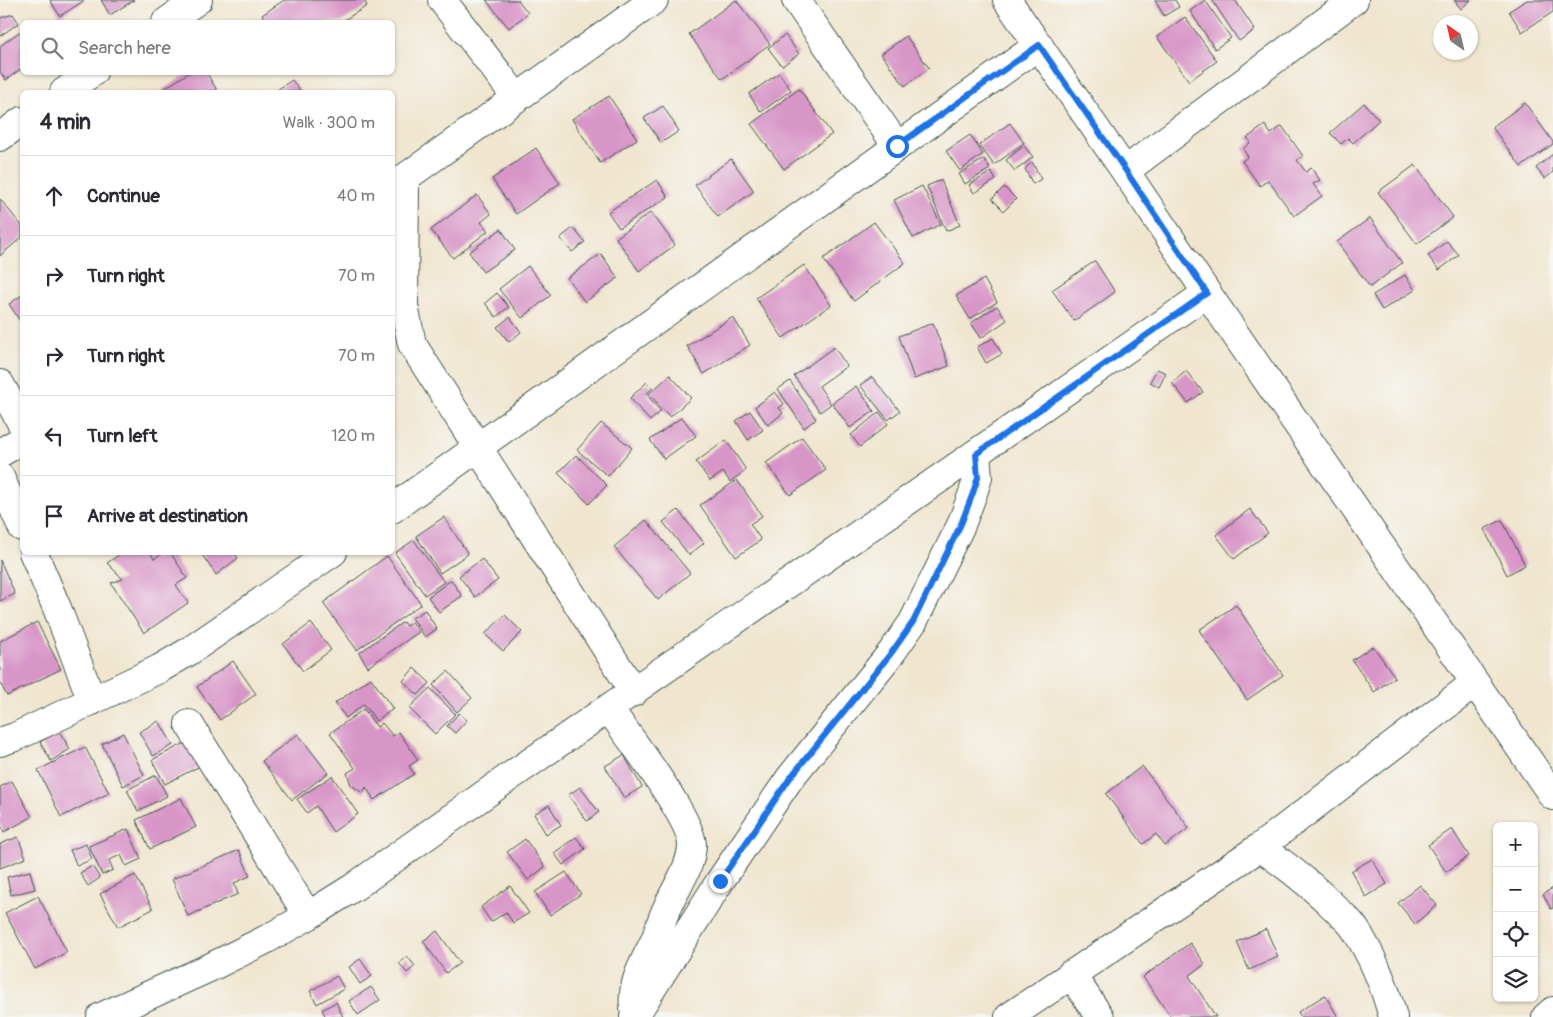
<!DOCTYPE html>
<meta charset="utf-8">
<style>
:root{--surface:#fff;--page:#f7f7f7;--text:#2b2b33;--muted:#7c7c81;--line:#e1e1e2}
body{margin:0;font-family:Pangolin,sans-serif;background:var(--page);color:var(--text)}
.controls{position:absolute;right:15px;bottom:15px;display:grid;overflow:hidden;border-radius:8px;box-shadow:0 1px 4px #0004}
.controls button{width:45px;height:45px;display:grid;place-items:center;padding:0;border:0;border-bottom:1px solid var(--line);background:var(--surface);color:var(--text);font:25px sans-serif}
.compass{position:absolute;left:1433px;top:15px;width:45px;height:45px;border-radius:50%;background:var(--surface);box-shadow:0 1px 4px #0004;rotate:326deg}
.stop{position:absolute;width:15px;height:15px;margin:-11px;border:4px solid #1a73e8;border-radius:50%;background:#fff}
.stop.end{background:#1a73e8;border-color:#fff;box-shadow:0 1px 5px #0008}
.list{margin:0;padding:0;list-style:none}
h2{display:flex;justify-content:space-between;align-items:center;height:65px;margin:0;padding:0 20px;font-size:21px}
h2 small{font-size:16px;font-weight:400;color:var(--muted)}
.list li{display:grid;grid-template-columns:32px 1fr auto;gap:15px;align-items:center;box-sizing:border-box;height:80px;padding:0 20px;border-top:1px solid var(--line)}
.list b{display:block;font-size:19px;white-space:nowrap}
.list em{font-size:16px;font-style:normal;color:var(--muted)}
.icon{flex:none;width:28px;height:28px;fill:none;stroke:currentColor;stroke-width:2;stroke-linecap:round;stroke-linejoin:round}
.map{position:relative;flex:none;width:1553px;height:1017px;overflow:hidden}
.search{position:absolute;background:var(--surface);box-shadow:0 1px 4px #0004;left:20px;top:20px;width:375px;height:55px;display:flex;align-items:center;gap:12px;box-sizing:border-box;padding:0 18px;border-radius:8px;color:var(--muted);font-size:19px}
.panel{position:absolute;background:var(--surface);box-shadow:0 1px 4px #0004;left:20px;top:90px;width:375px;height:465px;border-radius:8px}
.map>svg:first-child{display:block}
.building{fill:#d895c8}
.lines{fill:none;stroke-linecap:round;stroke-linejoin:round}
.minor-casing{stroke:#3e564b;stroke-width:30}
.minor{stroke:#fff;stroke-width:28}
.route{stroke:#1a73e8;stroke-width:6}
</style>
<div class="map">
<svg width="1553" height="1017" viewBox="0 0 1553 1017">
<rect width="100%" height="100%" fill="#f6f6f2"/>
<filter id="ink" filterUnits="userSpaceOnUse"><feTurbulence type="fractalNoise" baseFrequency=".02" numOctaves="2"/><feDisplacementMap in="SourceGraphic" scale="10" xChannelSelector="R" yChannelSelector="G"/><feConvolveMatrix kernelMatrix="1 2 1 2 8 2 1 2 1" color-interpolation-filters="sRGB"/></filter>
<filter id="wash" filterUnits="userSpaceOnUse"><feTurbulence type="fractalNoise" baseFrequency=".0096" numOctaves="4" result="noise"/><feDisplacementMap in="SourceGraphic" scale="20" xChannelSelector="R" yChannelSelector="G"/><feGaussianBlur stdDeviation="1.12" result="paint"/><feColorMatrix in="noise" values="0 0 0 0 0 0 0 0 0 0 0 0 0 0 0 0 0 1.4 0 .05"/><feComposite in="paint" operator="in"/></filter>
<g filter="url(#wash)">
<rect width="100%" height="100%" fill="#f0e6cf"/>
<g id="blocks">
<!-- building -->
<path class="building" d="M 50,0 L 85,0 L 60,16 Z
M 101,0 L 134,0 L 110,15 Z
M 284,0 L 364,0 L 367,6 L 341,22 L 266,22 L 262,15 Z
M 486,0 L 518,0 L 528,13 L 509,28 Z
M 736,0 L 770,44 L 722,79 L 689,34 Z
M 1155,0 L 1175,0 L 1179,7 L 1164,16 Z
M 1205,0 L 1231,38 L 1215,49 L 1190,11 Z
M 1212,0 L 1235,0 L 1255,30 L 1239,41 Z
M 1454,0 L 1471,0 L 1461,9 Z
M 1527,0 L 1553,0 L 1553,12 L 1522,32 L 1509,11 Z
M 13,14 L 19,23 L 0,36 L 0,18 Z
M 1185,17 L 1217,61 L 1189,81 L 1157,37 Z
M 22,30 L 22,68 L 6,80 L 0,72 L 0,46 Z
M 785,35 L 799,54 L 782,66 L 768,48 Z
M 906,36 L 929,68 L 905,86 L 881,54 Z
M 190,72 L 206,72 L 217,90 L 213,92 L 163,92 L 162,90 Z
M 779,73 L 791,90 L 761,112 L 749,94 Z
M 292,80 L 301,92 L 274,92 Z
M 799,89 L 832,134 L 784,169 L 751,124 Z
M 609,96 L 637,139 L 600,163 L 572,119 Z
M 1364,103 L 1379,120 L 1353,143 L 1348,138 L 1341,144 L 1330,133 Z
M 1525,103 L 1553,142 L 1553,144 L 1521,167 L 1492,127 Z
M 663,106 L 679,131 L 661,143 L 644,118 Z
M 1010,123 L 1024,143 L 994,165 L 979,145 Z
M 1265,125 L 1271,134 L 1282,126 L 1303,156 L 1297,160 L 1306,172 L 1311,168 L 1320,180 L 1313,184 L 1322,196 L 1294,216 L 1268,180 L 1260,186 L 1242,161 L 1248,157 L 1243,149 L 1251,142 L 1247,138 Z
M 970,135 L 983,154 L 960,171 L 946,151 Z
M 1024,146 L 1033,157 L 1015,171 L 1006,160 Z
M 536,148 L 560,183 L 516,214 L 492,179 Z
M 1553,154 L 1553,172 L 1545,179 L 1536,168 Z
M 731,159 L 754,191 L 718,217 L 695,185 Z
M 984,159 L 990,169 L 965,184 L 959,174 Z
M 1032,162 L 1041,179 L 1033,184 L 1025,169 Z
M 1415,165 L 1453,217 L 1417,244 L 1378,192 Z
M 991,172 L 996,180 L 974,193 L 969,185 Z
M 657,180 L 668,197 L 619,228 L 608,212 Z
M 941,180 L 960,225 L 946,231 L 927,186 Z
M 922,186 L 941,224 L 913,238 L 894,200 Z
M 1004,187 L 1016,199 L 1004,211 L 992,199 Z
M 477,195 L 491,214 L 481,222 L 488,231 L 453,258 L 431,230 Z
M 0,199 L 22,226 L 22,237 L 0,256 Z
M 651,212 L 675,245 L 639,271 L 616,238 Z
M 1370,218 L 1402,263 L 1370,287 L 1337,242 Z
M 874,222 L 905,263 L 854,301 L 823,259 Z
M 573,228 L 585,242 L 572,252 L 560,238 Z
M 501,229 L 515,250 L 483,272 L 469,252 Z
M 1447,241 L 1459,255 L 1439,270 L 1428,256 Z
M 601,254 L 618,278 L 585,302 L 567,278 Z
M 1095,261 L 1115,292 L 1074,321 L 1052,290 Z
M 804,265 L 831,305 L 783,338 L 756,298 Z
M 528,266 L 551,295 L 522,318 L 499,289 Z
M 1405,275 L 1415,290 L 1382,310 L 1373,295 Z
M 984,279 L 997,302 L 970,319 L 956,296 Z
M 497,293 L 509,307 L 496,317 L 485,303 Z
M 22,295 L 22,324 L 9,304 Z
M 997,306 L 1007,320 L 981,338 L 971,323 Z
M 510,317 L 521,332 L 509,342 L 497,327 Z
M 733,317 L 750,345 L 704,374 L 687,346 Z
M 933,323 L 949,366 L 914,379 L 899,336 Z
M 993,338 L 1002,354 L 986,363 L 977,347 Z
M 834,347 L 847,366 L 819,386 L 831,404 L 820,412 L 794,376 Z
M 1157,369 L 1166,373 L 1159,387 L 1150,382 Z
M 1186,371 L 1203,392 L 1188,403 L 1172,383 Z
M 670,375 L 691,398 L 670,417 L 649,394 Z
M 872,377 L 900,411 L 888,420 L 860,385 Z
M 790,381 L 816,419 L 804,428 L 778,389 Z
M 647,382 L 653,388 L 646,394 L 661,411 L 650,421 L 630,398 Z
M 856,386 L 874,411 L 850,428 L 832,403 Z
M 775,392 L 784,404 L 779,408 L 783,413 L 768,425 L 755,407 Z
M 750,411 L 763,430 L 748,440 L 736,421 Z
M 879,412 L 888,424 L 860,447 L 851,435 Z
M 682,417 L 696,436 L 664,459 L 650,440 Z
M 601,423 L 632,448 L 608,476 L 577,450 Z
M 802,437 L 826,470 L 790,495 L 766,463 Z
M 726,440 L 746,470 L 730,482 L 723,472 L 710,481 L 696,462 Z
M 576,455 L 607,485 L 589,504 L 558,473 Z
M 737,480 L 762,516 L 750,524 L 761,540 L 736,557 L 700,505 Z
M 1250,509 L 1268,533 L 1234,559 L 1216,535 Z
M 678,510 L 704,543 L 689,555 L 663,522 Z
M 444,517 L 468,554 L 440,573 L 416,536 Z
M 646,520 L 690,573 L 658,600 L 614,547 Z
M 1502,520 L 1525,565 L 1507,575 L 1484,529 Z
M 414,540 L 444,582 L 425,595 L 395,553 Z
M 123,552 L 150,552 L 154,559 L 164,552 L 170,552 L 187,578 L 176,585 L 188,603 L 144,633 L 111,583 L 123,579 L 107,563 Z
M 200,552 L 234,552 L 238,558 L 216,575 Z
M 387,556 L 421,604 L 357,650 L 323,603 Z
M 482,559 L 498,580 L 475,597 L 459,576 Z
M 0,560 L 15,594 L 0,601 Z
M 451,580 L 462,596 L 439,612 L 428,597 Z
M 1236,605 L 1283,675 L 1247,700 L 1199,630 Z
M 425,610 L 437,629 L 425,637 L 412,618 Z
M 505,615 L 522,632 L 503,651 L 485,634 Z
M 37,622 L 61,669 L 7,696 L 0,683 L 0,641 Z
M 403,622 L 406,626 L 412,622 L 419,632 L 368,667 L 359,653 Z
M 311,623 L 331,650 L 303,671 L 283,644 Z
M 1373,646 L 1395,677 L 1374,692 L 1352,660 Z
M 233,661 L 256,694 L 220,720 L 197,687 Z
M 414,668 L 430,683 L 418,695 L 403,681 Z
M 448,671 L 472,698 L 457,712 L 433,685 Z
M 371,678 L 393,709 L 376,721 L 364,704 L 346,718 L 335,703 Z
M 430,688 L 455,714 L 435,734 L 409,708 Z
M 364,709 L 377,727 L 382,723 L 393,736 L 399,732 L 418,760 L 409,766 L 414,774 L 374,800 L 366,787 L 363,793 L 351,785 L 347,773 L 355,768 L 330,733 Z
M 459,713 L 467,720 L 455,733 L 447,726 Z
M 159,721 L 173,745 L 153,756 L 139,732 Z
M 59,731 L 70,749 L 51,761 L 40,742 Z
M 123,733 L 144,775 L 123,786 L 102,744 Z
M 298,734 L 328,773 L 292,800 L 262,761 Z
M 187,742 L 200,766 L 165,784 L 152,760 Z
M 85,747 L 109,793 L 61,817 L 38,770 Z
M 624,755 L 642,787 L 624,798 L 605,766 Z
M 1142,766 L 1189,828 L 1165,846 L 1156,834 L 1143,844 L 1106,794 Z
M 156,775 L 167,796 L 138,811 L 127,790 Z
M 332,776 L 358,814 L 333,832 L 316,806 L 307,813 L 297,799 Z
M 12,781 L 32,817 L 4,832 L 0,824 L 0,787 Z
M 580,787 L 599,812 L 587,821 L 568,795 Z
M 181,798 L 196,827 L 150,849 L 136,820 Z
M 549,805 L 561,825 L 546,834 L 534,814 Z
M 128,829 L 141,859 L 126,866 L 121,855 L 109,860 L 113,870 L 102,875 L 89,846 Z
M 1452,829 L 1469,856 L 1446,872 L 1428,845 Z
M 18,837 L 26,858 L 0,868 L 0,844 Z
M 576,837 L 585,849 L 563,865 L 554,853 Z
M 525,839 L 545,867 L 528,880 L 507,852 Z
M 86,844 L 92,859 L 77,866 L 70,850 Z
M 239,850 L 250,876 L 234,883 L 238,894 L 188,916 L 172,879 Z
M 1372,859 L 1387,884 L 1366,897 L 1351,871 Z
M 92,866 L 100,878 L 88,886 L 80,873 Z
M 30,871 L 35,889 L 11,895 L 7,877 Z
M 566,872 L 581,894 L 550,915 L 535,892 Z
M 135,875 L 153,909 L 118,927 L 100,894 Z
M 1420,885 L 1437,905 L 1415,924 L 1398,903 Z
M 510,886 L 529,913 L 513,923 L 506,912 L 491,922 L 481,907 Z
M 1553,888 L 1553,908 L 1551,909 L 1543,894 Z
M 38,896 L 67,952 L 35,969 L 5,913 Z
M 1266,929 L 1278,957 L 1249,970 L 1237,942 Z
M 437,931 L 460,963 L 446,973 L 423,941 Z
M 1190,943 L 1205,964 L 1189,976 L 1216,1017 L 1171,1017 L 1143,977 Z
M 407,956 L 415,966 L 407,973 L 399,963 Z
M 360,959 L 372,976 L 360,984 L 349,967 Z
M 337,976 L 344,989 L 317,1004 L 310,991 Z
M 371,987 L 380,1000 L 358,1015 L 349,1001 Z
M 1325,995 L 1338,1017 L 1301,1017 L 1298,1012 Z
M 336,1002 L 343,1017 L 326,1017 L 322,1010 Z"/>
</g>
</g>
<g filter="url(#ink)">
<use href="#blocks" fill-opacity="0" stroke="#3e564b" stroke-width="1"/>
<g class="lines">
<defs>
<path id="minor" d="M 442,0 L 517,98
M 796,0 L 897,146
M 1007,0 L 1125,171 L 1207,293 L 1553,796
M 166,22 L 198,0
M 64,92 L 93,72
M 0,137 L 22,121
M 1125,171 L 1354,0
M 405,180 L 404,306 L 412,344 L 634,692
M 392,187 L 654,0
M 0,384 L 22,424
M 0,453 L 22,440
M 0,477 L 22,527
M 392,509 L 1039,45
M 33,552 L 57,608 L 92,701
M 609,709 C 627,734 692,819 692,845 C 691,868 676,887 667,908 C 662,918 659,930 655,940 C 644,963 631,983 634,1008
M 189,724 L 308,916
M 0,742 L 15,737 L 159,669 L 188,652 L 333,552
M 1260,847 C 1287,866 1313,886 1337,910 C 1343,916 1351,922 1355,929 C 1372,955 1385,987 1393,1017
M 1071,974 L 1100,1017
M 101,1017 L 211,967 L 265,940 L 308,916 L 354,887 L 505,780 L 1207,293
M 634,1017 L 720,881 L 790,778 L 892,652 L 913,622 L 961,525 L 973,493 L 978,477 L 976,454
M 1009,1017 L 1260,847 L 1475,683
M 1546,1017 L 1553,1011"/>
</defs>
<!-- minor casing -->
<use href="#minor" class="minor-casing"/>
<!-- minor -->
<use href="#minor" class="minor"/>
</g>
</g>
<g class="lines" filter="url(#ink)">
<!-- route -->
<path class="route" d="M 720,881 L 790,778 L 892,652 L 913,622 L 961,524 L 973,493 L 978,477 L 976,454 L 1207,293 L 1126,171 L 1039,45 L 897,146"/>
</g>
</svg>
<div class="controls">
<button>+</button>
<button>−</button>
<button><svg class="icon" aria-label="locate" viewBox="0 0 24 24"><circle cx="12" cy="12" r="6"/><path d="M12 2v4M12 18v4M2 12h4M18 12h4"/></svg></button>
<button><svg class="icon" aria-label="layers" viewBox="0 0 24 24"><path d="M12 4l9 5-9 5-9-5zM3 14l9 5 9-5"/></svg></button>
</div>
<svg class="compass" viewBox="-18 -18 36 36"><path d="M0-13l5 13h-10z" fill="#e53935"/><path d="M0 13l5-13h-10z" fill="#7c7c81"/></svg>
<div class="stop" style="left:897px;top:146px"></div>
<div class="stop end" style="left:720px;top:881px"></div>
<div class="search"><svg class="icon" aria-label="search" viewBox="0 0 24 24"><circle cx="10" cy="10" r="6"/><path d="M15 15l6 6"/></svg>Search here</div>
<section class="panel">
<h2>4 min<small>Walk · 300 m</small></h2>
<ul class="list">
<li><svg class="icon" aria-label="ahead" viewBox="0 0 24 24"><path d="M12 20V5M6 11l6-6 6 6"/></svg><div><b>Continue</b></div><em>40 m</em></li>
<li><svg class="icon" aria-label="right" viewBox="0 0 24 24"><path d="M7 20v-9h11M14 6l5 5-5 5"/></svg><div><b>Turn right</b></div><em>70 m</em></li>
<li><svg class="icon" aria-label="right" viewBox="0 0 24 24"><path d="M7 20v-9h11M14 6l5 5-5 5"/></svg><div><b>Turn right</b></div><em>70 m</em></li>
<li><svg class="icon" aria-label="left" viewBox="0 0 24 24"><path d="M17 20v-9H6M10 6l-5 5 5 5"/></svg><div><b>Turn left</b></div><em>120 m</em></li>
<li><svg class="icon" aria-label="arrive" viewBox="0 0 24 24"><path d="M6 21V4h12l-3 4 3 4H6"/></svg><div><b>Arrive at destination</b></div></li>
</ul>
</section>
</div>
